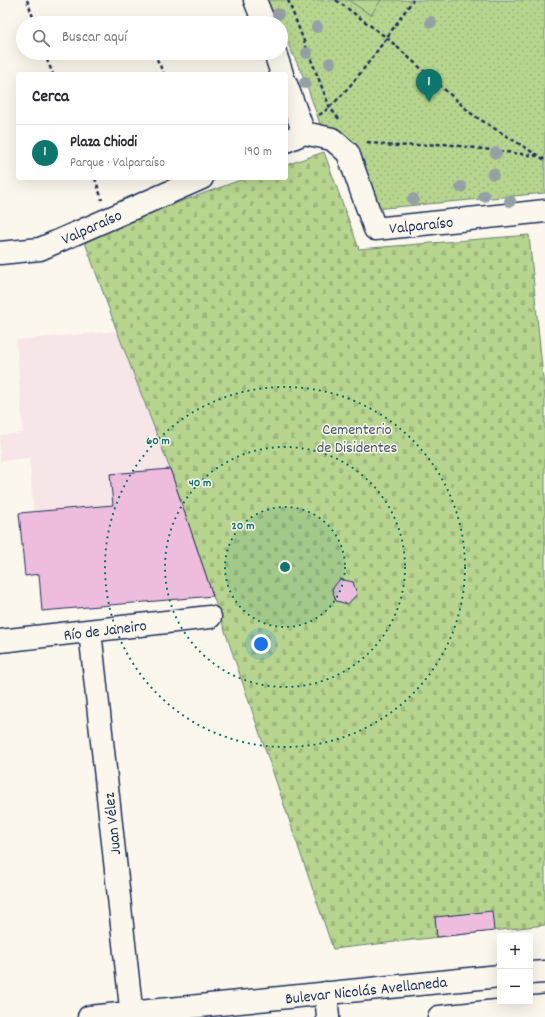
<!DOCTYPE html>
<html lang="es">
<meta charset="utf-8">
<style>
:root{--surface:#fff;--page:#f7f7f7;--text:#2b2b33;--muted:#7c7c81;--line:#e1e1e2;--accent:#0f766e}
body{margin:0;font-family:Dekko,sans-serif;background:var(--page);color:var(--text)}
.controls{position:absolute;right:12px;bottom:12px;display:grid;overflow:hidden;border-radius:4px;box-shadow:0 4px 16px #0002}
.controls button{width:36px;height:36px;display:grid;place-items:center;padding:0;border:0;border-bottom:1px solid var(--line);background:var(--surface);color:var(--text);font:20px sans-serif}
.you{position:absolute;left:261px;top:644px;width:14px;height:14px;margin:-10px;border:3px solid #fff;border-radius:50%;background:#1a73e8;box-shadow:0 0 0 6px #1a73e833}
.badge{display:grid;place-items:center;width:26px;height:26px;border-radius:50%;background:var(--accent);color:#fff;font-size:13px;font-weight:700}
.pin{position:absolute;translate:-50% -33px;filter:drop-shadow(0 1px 2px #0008)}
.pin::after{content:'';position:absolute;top:21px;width:14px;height:12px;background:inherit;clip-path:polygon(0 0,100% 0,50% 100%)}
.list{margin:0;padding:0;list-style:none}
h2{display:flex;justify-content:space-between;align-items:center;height:52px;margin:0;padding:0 16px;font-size:17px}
h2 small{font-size:13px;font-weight:400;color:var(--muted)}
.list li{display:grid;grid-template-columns:26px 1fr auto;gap:12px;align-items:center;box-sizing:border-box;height:56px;padding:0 16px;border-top:1px solid var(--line)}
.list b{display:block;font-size:15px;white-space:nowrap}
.list p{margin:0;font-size:13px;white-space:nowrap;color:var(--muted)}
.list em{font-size:13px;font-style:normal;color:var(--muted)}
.icon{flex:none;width:22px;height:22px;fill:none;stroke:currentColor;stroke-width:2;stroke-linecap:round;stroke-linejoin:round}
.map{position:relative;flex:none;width:545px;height:1017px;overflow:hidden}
.search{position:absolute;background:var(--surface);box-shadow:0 4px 16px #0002;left:16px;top:16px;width:272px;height:44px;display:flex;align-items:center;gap:10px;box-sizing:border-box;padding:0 14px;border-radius:22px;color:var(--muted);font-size:15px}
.panel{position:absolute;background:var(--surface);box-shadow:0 4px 16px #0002;left:16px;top:72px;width:272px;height:108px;border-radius:4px}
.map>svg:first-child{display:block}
.built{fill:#f7e6e8}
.cemetery{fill:url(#cemetery-stones);stroke:#698276}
.park{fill:url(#park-dots);stroke:#698276}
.pitch{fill:#b7d58e;stroke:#698276}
.building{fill:#eebddd;stroke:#1b2f5e}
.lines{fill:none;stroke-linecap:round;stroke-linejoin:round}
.minor-casing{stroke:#1b2f5e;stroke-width:25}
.major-casing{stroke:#1b2f5e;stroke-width:25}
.path{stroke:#1b2f5e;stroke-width:2.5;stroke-dasharray:4 3;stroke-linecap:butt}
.minor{stroke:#fbf7ec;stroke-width:22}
.major{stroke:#fbf7ec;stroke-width:22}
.tree{fill:#95a0a4}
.ring{fill:none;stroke:#0f766e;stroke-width:2;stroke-dasharray:2 4}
.labels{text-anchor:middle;stroke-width:3;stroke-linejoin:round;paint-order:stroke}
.street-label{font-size:16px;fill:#1b2f5e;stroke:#fbf7ec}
.park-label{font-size:16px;fill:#42586a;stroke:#fbf7ec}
.centre{fill:#0f766e;stroke:#fbf7ec;stroke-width:2}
.ring-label{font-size:12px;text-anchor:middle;font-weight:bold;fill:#0f766e;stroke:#fbf7ec;stroke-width:3;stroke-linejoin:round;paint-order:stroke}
</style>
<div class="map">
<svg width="545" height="1017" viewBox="0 0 545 1017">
<defs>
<pattern id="cemetery-stones" width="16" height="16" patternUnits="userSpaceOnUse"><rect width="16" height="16" fill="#b7d58e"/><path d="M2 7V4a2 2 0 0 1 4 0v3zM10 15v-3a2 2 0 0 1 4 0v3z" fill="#9db77d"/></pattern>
<pattern id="park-dots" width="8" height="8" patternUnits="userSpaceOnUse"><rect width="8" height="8" fill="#b7d58e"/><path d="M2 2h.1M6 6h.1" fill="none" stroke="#9db77d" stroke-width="1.8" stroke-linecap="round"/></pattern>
</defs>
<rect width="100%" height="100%" fill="#fbf7ec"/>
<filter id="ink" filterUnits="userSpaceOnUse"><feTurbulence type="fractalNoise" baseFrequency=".025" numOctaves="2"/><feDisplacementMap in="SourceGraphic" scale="8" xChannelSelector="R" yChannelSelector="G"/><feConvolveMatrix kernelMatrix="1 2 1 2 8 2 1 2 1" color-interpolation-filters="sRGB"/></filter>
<g filter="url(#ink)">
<!-- built -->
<path class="built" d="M 117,331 L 170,469 L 42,611 L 29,458 L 0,461 L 0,435 L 23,433 L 16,340 Z"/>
<!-- cemetery -->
<path class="cemetery" d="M 324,152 L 359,249 L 529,235 L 545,398 L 545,925 L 333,949 L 170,469 L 117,331 L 83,237 L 246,178 L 286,178 L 286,165 Z"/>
<!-- park -->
<path class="park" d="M 267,0 L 545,0 L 545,193 L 374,209 L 353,152 L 320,124 L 305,80 L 281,29 L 281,23 L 278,23 Z"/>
<!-- pitch -->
<path class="pitch" d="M 348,0 L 381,0 L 371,15 Z"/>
<!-- building -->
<path class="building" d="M 170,469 L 213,596 L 42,611 L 39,574 L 25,576 L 19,513 L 113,505 L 110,474 Z
M 340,579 L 353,582 L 357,594 L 348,604 L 336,601 L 332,589 Z
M 492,911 L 494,931 L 437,937 L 435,917 Z"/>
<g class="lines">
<defs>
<path id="minor" d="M 255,0 L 264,23
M 275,53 L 282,74
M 286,84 L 304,133
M 286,141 L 304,133 L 332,139 L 348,153 L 375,229 L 545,211
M 0,253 L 40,249 L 202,178
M 90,631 L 132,1017
M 0,641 L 210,617
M 326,993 L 328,1017"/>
<path id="major" d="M 530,973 L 545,972
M 89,1017 L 500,976
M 439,1017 L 545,1006"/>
</defs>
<!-- minor casing -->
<use href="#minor" class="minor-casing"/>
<!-- major casing -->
<use href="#major" class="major-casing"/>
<!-- path -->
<path class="path" d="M 27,0 L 35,23
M 288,0 L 330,108 L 339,119
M 336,0 L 387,38 L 473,115 L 545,160
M 44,53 L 53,74
M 154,53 L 164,74
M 319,115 C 336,104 349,87 362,71 C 380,48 396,24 413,0
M 367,142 L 393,146 L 444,144 L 537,156
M 95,178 L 102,200"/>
<!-- minor -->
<use href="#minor" class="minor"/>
<!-- major -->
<use href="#major" class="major"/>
</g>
<!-- trees -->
<g class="tree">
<circle cx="278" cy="14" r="6"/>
<circle cx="431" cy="22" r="6"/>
<circle cx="317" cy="27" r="6"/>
<circle cx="307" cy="53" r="6"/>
<circle cx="330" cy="63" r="6"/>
<circle cx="305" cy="83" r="6"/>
<circle cx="496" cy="153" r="6"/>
<circle cx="493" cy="174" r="6"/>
<circle cx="461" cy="187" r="6"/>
<circle cx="484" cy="196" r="6"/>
<circle cx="413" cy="199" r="6"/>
<circle cx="510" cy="201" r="6"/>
</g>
</g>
<!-- distance rings -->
<circle cx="285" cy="567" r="60" fill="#0f766e" fill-opacity=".12"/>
<g class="ring">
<circle cx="285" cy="567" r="60"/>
<circle cx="285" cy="567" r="120"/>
<circle cx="285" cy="567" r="180"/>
</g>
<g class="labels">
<!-- street labels -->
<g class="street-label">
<text transform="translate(421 224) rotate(-6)" y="6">Valparaíso</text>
<text transform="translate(91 226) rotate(-24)" y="6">Valparaíso</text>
<text transform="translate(105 629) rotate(-7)" y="6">Río de Janeiro</text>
<text transform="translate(111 824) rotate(-96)" y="6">Juan Vélez</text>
<text transform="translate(366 989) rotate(-6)" y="6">Bulevar Nicolás Avellaneda</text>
</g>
<!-- park labels -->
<g class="park-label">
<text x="357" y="434">Cementerio<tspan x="357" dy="18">de Disidentes</tspan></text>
</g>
</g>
<circle cx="285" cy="567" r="6" class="centre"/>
<g class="ring-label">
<text x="158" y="444">60 m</text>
<text x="200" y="486">40 m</text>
<text x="243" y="529">20 m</text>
</g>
</svg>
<div class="controls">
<button>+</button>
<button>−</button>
</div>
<div class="you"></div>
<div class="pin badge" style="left:429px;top:102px">1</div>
<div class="search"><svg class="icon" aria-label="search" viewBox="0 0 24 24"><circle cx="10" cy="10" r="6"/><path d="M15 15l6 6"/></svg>Buscar aquí</div>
<section class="panel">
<h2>Cerca<small></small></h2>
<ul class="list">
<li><span class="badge">1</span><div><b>Plaza Chiodi</b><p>Parque · Valparaíso</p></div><em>190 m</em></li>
</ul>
</section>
</div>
